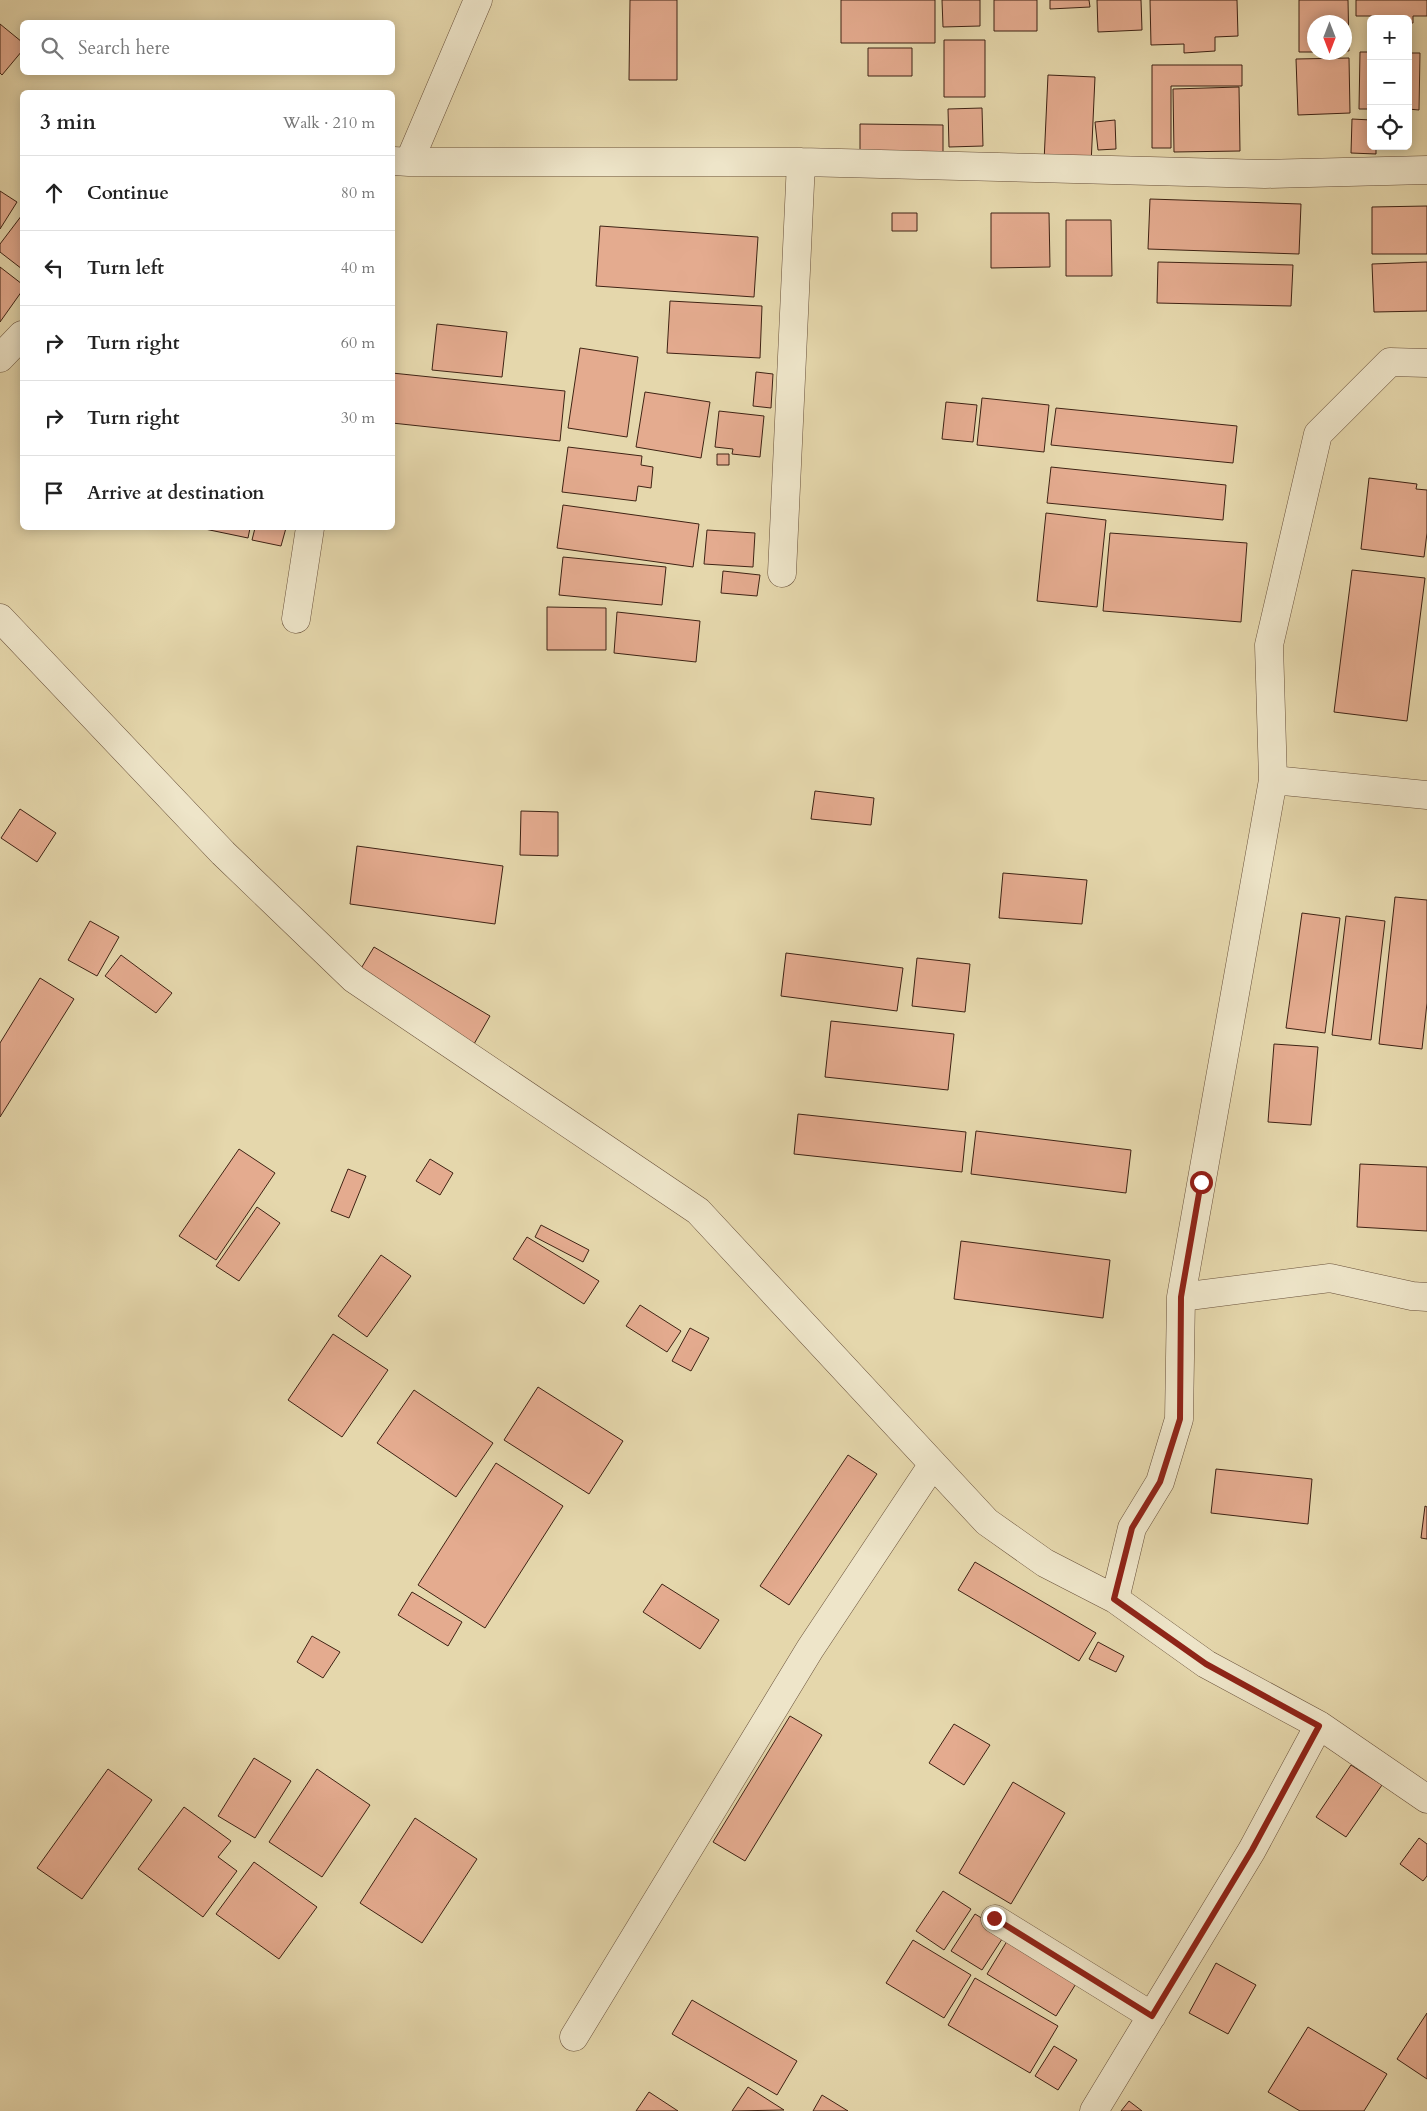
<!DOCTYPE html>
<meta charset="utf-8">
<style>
:root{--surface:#fff;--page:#f2f2f2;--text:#222;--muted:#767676;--line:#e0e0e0}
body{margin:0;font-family:Cardo,serif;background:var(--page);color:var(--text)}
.controls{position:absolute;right:15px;top:15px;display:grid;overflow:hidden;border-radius:8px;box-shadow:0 2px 12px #0003}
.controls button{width:45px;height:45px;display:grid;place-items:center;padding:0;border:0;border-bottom:1px solid var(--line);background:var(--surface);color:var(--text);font:25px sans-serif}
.compass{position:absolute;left:1307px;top:15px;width:45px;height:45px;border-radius:50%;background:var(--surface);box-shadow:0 2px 12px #0003;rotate:180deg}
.stop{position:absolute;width:15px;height:15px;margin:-11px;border:4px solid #8f2418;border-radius:50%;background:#fff}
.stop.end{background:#8f2418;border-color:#fff;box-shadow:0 1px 5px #0008}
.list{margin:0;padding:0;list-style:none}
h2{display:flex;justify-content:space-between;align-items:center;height:65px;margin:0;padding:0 20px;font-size:21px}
h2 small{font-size:16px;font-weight:400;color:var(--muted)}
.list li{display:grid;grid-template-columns:32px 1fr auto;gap:15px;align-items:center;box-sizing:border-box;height:75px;padding:0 20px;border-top:1px solid var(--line)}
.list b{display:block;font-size:19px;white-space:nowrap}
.list em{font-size:16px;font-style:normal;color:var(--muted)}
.icon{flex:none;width:28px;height:28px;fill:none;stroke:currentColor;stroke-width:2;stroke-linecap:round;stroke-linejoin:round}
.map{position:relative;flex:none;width:1427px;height:2111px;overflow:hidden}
.search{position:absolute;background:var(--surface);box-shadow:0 2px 12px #0003;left:20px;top:20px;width:375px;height:55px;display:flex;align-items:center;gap:12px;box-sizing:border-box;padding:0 18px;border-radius:8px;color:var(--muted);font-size:19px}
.panel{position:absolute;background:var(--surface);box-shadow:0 2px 12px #0003;left:20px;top:90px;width:375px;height:440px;border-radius:8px}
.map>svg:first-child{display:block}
.building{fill:#e4ab8f;stroke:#3f2314}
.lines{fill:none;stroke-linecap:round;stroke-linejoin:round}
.minor-casing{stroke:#68503a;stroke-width:29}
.minor{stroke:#eee5c9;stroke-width:28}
.route{stroke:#8f2418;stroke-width:6}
</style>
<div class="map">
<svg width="1427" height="2111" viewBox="0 0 1427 2111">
<rect width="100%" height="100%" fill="#e5d7ac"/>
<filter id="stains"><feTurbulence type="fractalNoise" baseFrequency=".004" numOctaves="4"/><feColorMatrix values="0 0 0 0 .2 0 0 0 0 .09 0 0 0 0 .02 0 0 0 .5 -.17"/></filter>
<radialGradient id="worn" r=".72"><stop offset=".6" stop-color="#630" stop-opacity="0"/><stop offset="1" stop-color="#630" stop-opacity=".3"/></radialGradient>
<!-- building -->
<path class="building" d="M 630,0 L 677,0 L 677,80 L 629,80 Z
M 841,0 L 935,0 L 935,43 L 841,43 Z
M 942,0 L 980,0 L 980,26 L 943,27 Z
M 994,0 L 1037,0 L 1037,31 L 994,31 Z
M 1050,0 L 1089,0 L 1090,7 L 1050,9 Z
M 1097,0 L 1141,0 L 1142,30 L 1098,32 Z
M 1150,0 L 1237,0 L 1238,36 L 1215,37 L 1215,51 L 1184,53 L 1184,44 L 1151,45 Z
M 1299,0 L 1348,0 L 1349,51 L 1344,51 L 1344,22 L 1314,22 L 1314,52 L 1299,52 Z
M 1356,0 L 1427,0 L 1427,16 L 1413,16 L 1413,23 L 1408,23 L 1408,19 L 1382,19 L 1382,16 L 1356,16 Z
M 0,24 L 22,42 L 22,51 L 2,75 L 0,73 Z
M 944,40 L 985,40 L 985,97 L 944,97 Z
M 868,48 L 912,48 L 912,76 L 868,76 Z
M 1360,52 L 1371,52 L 1371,109 L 1359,109 Z
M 1408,53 L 1420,53 L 1419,110 L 1408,109 Z
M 1349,58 L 1350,113 L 1298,115 L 1296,59 Z
M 1152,65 L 1242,65 L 1242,86 L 1171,86 L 1171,148 L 1152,148 Z
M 1048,75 L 1095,77 L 1091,165 L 1044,162 Z
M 1239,87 L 1240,151 L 1174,152 L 1173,89 Z
M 982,108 L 983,146 L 949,147 L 948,109 Z
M 1352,119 L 1371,120 L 1371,146 L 1376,146 L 1376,154 L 1351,153 Z
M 1115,120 L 1116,149 L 1098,150 L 1095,122 Z
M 860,124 L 943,125 L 943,155 L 860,154 Z
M 0,191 L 17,202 L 0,229 Z
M 1150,199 L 1301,204 L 1299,254 L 1148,249 Z
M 1427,206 L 1427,254 L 1372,254 L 1372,207 Z
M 892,213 L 917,213 L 917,231 L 892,231 Z
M 991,213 L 1049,213 L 1050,267 L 991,268 Z
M 22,215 L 22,269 L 0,252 L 0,244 Z
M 1066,220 L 1111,220 L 1112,276 L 1066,276 Z
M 600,226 L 758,237 L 754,297 L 596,286 Z
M 1158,262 L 1293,265 L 1291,306 L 1157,303 Z
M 1427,262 L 1427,311 L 1374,312 L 1372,264 Z
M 0,267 L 22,284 L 22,291 L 0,322 Z
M 670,301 L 762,306 L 760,358 L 667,353 Z
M 437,324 L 507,332 L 502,377 L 432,370 Z
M 580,348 L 638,357 L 627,437 L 568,428 Z
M 756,372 L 773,374 L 771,408 L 753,406 Z
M 392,373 L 565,391 L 560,441 L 392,423 Z
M 645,392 L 710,402 L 701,458 L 636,447 Z
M 982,398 L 1049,405 L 1044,452 L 977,445 Z
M 946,402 L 977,405 L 973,442 L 942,439 Z
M 1056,408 L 1237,426 L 1233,463 L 1051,445 Z
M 719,411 L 764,416 L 760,457 L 732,454 L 733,449 L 715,447 Z
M 568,447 L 642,456 L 641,465 L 653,467 L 651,488 L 638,486 L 636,501 L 562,492 Z
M 717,454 L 729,454 L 729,465 L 717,465 Z
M 1051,467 L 1226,485 L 1223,520 L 1047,503 Z
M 1369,478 L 1417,484 L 1416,489 L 1427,490 L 1427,533 L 1424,557 L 1361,549 Z
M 563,505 L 699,524 L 693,567 L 557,548 Z
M 1046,513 L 1106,520 L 1097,607 L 1037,601 Z
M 200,528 L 250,528 L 248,538 Z
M 255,528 L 286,528 L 281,546 L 252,540 Z
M 707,530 L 755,533 L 753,567 L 704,564 Z
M 1110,533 L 1247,543 L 1241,622 L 1103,611 Z
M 563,557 L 666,567 L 662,605 L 559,595 Z
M 1352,570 L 1425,578 L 1407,721 L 1334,712 Z
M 723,571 L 760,575 L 757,596 L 721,593 Z
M 547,607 L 606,608 L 606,650 L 547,650 Z
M 617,612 L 700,621 L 696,662 L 614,653 Z
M 815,791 L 874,798 L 871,825 L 811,819 Z
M 20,809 L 56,833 L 37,862 L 1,838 Z
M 521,811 L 558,812 L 558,856 L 520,855 Z
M 357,846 L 503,866 L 495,924 L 350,904 Z
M 1003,873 L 1087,880 L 1082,924 L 999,918 Z
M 1395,897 L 1427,900 L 1427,1003 L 1422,1049 L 1379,1044 Z
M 1302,913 L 1340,918 L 1325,1033 L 1286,1028 Z
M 1346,916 L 1385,921 L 1371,1040 L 1332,1035 Z
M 90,921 L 119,937 L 97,976 L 68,960 Z
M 374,947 L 490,1016 L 474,1044 L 357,975 Z
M 786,953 L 903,968 L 897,1011 L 781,996 Z
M 121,955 L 172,993 L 156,1013 L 105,976 Z
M 917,958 L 970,964 L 965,1012 L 912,1006 Z
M 40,978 L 74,999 L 0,1117 L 0,1043 Z
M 831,1021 L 954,1034 L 948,1090 L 825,1077 Z
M 1274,1044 L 1318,1047 L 1311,1125 L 1268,1122 Z
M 798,1114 L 966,1132 L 962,1172 L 794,1154 Z
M 976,1131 L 1131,1150 L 1126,1193 L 971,1174 Z
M 239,1149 L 275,1173 L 216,1260 L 179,1236 Z
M 430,1159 L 453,1173 L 440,1195 L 416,1181 Z
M 1360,1164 L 1427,1167 L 1427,1231 L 1357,1227 Z
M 348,1169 L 366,1176 L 349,1218 L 331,1211 Z
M 257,1207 L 280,1223 L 239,1281 L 216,1266 Z
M 541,1225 L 589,1250 L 583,1262 L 535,1237 Z
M 527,1237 L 599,1281 L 584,1304 L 513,1259 Z
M 961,1241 L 1110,1260 L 1103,1318 L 954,1299 Z
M 381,1255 L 411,1276 L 367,1337 L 338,1316 Z
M 640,1305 L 681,1331 L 667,1352 L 626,1326 Z
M 690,1328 L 709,1338 L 691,1371 L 672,1361 Z
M 333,1334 L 388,1370 L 342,1437 L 288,1400 Z
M 538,1387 L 623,1441 L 589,1494 L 504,1440 Z
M 414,1390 L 493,1443 L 456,1497 L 377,1443 Z
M 848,1455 L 877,1474 L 789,1605 L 760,1586 Z
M 496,1463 L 563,1506 L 485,1628 L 418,1585 Z
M 1216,1469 L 1312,1479 L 1308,1524 L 1211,1513 Z
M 1425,1506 L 1427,1507 L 1427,1539 L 1421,1538 Z
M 975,1562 L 1096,1633 L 1079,1661 L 958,1590 Z
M 662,1584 L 719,1620 L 700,1649 L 643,1612 Z
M 412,1592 L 462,1622 L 448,1646 L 398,1615 Z
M 312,1636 L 340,1652 L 323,1678 L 297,1662 Z
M 1098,1642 L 1124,1656 L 1116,1672 L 1089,1659 Z
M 790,1716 L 822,1735 L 745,1861 L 713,1842 Z
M 954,1724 L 990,1745 L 964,1785 L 929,1763 Z
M 254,1758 L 291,1781 L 255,1838 L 218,1816 Z
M 1351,1765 L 1382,1785 L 1346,1837 L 1316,1817 Z
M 108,1769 L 152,1800 L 82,1899 L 37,1868 Z
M 317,1769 L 370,1805 L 322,1877 L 269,1842 Z
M 1013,1782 L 1065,1813 L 1011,1904 L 959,1873 Z
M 184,1807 L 231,1841 L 218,1857 L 237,1871 L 203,1917 L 138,1869 Z
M 415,1818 L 477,1859 L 422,1943 L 360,1903 Z
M 1419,1838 L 1427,1844 L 1427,1876 L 1423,1881 L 1400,1864 Z
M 254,1862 L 317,1907 L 279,1959 L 216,1914 Z
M 943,1891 L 971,1909 L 944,1950 L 916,1931 Z
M 975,1914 L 1006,1933 L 982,1970 L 951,1951 Z
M 1012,1933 L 1082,1974 L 1056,2016 L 987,1974 Z
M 913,1940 L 971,1975 L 944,2018 L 886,1983 Z
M 1216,1963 L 1256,1985 L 1228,2034 L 1189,2013 Z
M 975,1978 L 1058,2026 L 1030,2073 L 948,2025 Z
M 692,2000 L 797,2061 L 777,2095 L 672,2034 Z
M 1427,2013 L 1427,2079 L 1397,2059 Z
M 1308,2027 L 1387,2074 L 1364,2111 L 1300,2111 L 1268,2092 Z
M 1054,2046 L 1077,2060 L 1058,2090 L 1035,2076 Z
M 748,2087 L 784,2110 L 732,2111 Z
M 649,2092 L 678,2111 L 636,2111 Z
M 822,2095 L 848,2111 L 813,2111 Z
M 1129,2101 L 1142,2111 L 1121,2111 Z"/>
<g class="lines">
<defs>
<path id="minor" d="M 394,161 L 409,162 L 478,0
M 409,162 L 801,162 L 1265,174 L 1427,170
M 0,358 L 22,335
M 782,573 L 801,162
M 0,618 L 223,853 L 354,979 L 698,1211 L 987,1522 L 1045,1563 L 1115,1599 L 1206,1664 L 1319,1725 L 1427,1799
M 296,619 L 310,528
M 1273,780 L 1427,795
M 1181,1297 L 1330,1278 L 1412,1296 L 1427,1297
M 1115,1599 L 1132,1528 L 1160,1482 L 1179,1419 L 1181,1297 L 1273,780 L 1269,645 L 1318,434 L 1390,362 L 1427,363
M 995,1919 L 1152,2016
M 574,2037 L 810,1649 L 933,1464
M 1094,2111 L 1252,1850 L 1319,1725"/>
</defs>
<!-- minor casing -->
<use href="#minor" class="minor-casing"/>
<!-- minor -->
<use href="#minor" class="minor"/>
</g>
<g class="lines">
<!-- route -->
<path class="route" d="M 994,1918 L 1152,2016 L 1252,1850 L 1319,1726 L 1206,1664 L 1114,1599 L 1132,1528 L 1160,1482 L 1180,1419 L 1181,1297 L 1201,1182"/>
</g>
<rect width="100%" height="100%" filter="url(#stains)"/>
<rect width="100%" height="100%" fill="url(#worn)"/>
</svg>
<div class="controls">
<button>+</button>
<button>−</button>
<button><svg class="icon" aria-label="locate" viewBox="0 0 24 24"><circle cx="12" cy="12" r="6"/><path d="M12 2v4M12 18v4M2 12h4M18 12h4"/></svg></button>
</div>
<svg class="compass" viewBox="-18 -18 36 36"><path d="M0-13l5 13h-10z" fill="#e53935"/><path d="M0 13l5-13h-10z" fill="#767676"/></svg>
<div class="stop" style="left:1201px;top:1182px"></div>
<div class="stop end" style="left:994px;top:1918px"></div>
<div class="search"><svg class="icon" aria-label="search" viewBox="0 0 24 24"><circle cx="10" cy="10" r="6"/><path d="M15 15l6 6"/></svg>Search here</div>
<section class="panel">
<h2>3 min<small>Walk · 210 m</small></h2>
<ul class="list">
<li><svg class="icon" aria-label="ahead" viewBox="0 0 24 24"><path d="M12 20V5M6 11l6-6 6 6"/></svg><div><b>Continue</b></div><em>80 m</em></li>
<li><svg class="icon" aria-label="left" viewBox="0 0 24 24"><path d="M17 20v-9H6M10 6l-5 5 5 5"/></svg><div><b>Turn left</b></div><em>40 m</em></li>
<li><svg class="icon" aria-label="right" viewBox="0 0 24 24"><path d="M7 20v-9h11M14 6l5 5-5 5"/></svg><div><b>Turn right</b></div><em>60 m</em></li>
<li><svg class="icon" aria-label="right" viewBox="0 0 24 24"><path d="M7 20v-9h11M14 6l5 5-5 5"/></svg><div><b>Turn right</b></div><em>30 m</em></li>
<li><svg class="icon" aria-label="arrive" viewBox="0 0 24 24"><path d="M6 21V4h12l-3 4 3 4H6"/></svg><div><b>Arrive at destination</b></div></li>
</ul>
</section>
</div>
